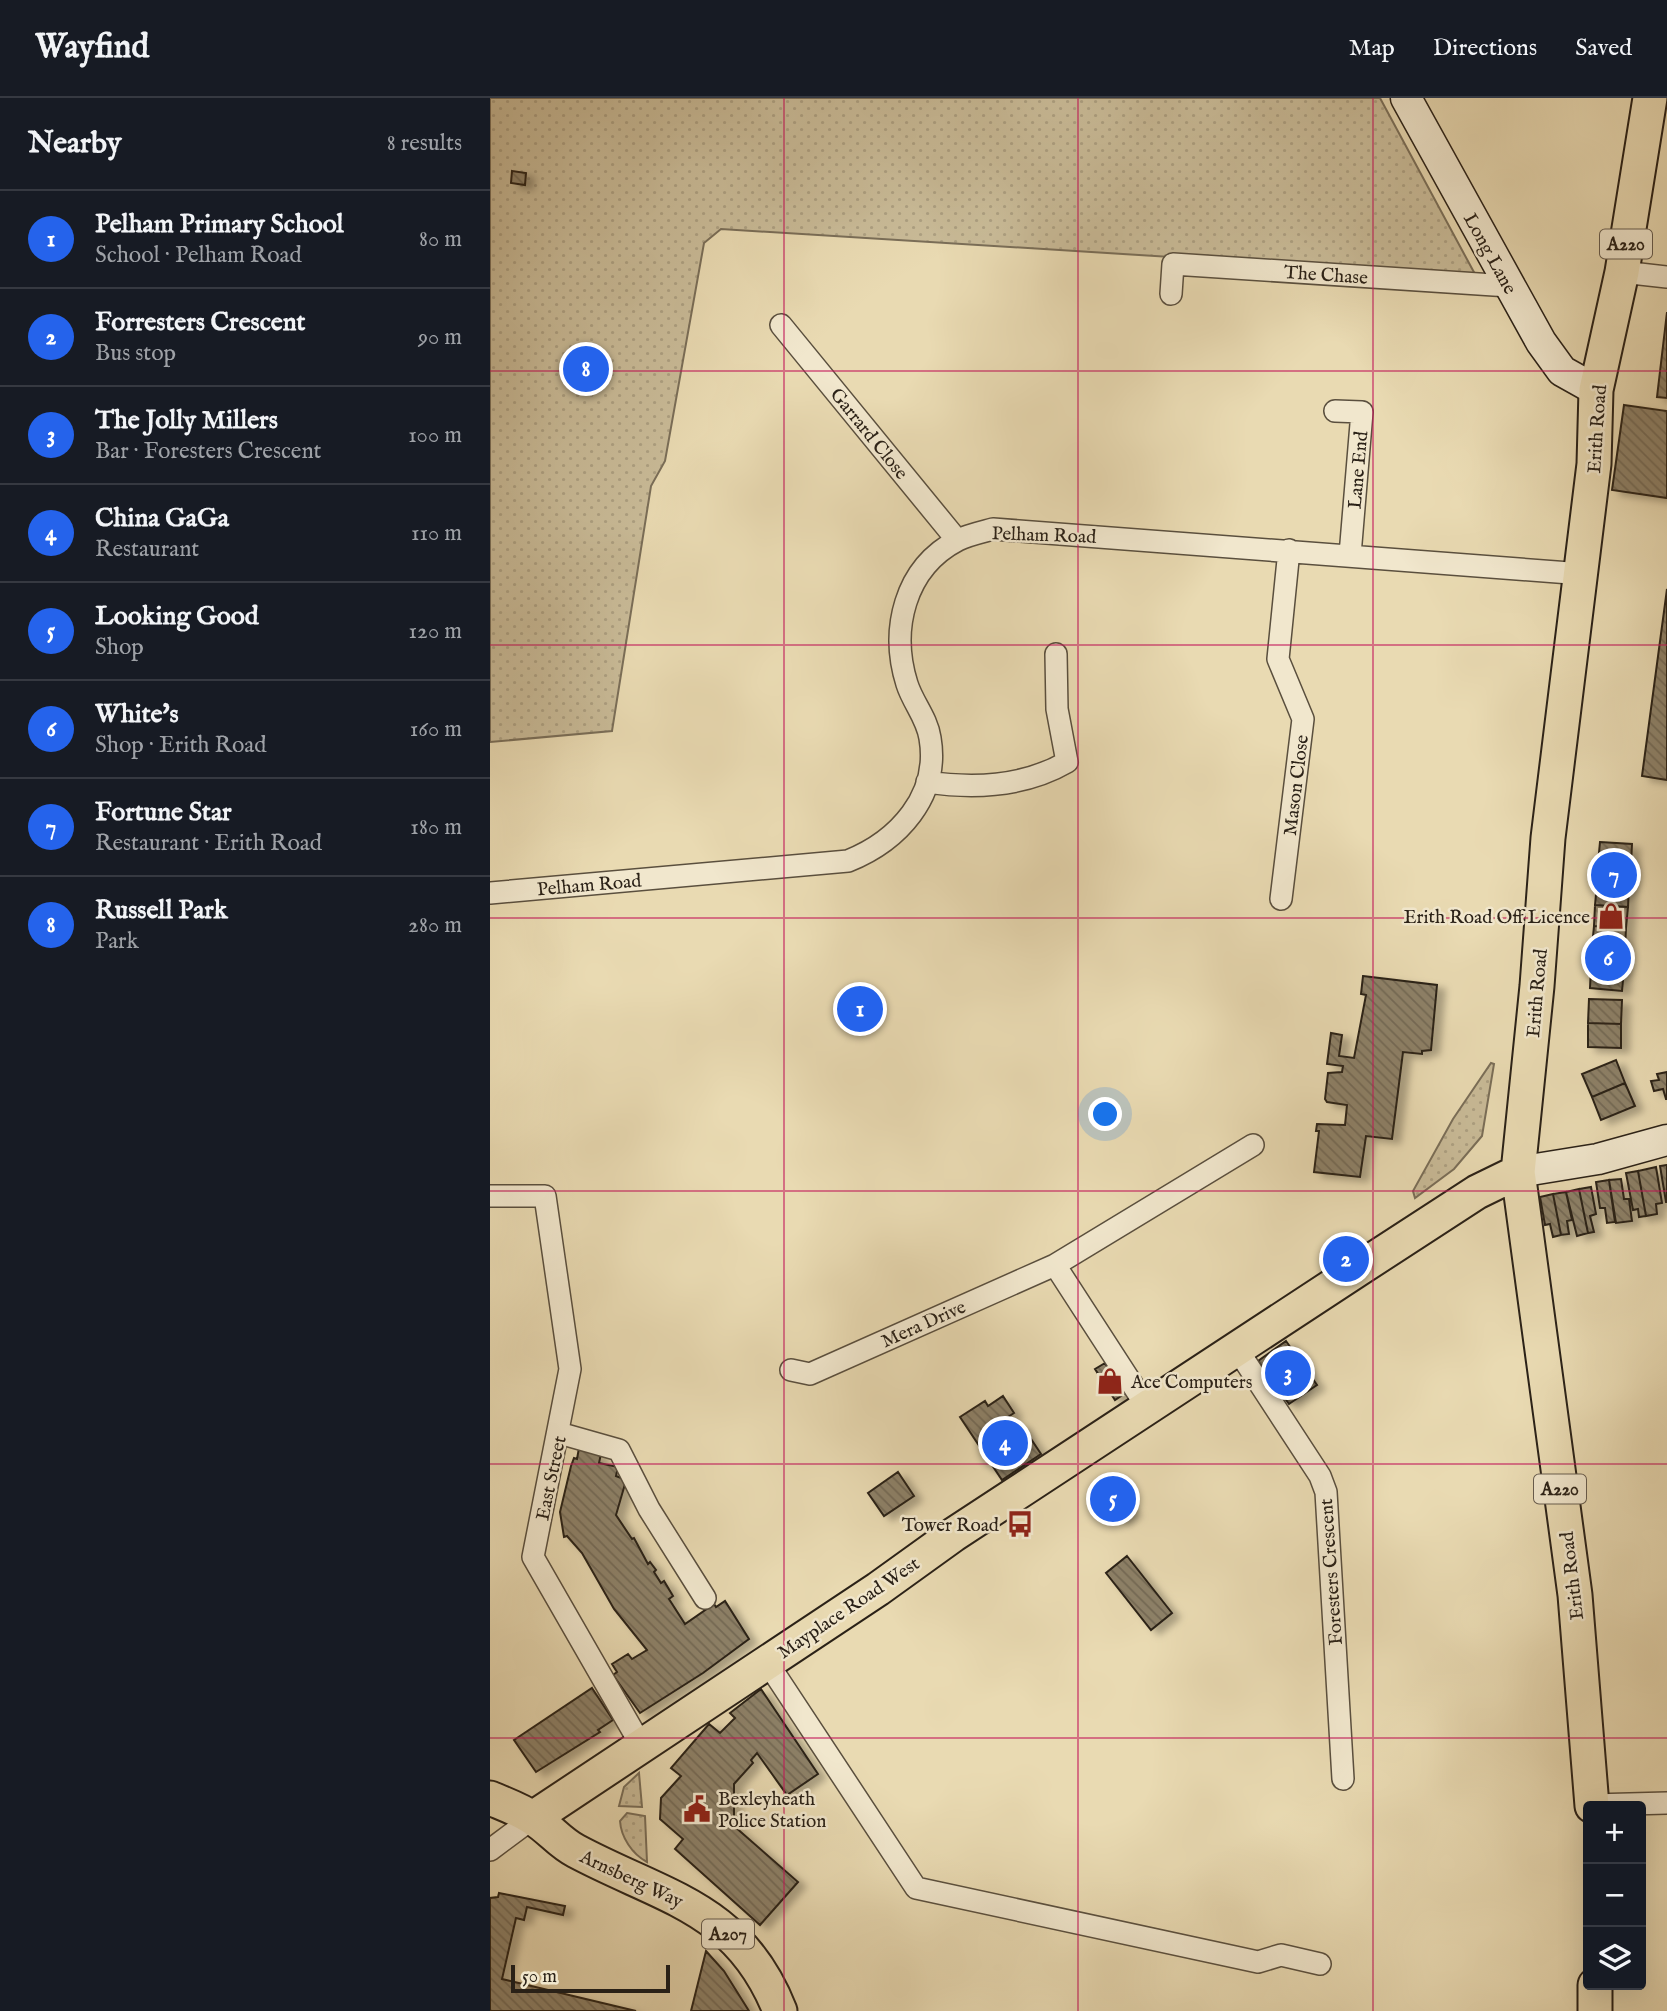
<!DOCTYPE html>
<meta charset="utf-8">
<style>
:root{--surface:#171b24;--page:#20242c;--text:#f1f3f6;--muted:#9ea1a6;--line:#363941;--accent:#2563eb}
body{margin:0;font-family:"IM FELL English",serif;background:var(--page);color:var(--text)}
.controls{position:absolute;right:21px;bottom:21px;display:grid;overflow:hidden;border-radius:7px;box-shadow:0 7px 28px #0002}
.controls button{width:63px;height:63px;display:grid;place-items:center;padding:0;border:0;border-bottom:2px solid var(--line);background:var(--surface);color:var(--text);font:35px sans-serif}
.scale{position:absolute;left:21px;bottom:18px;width:159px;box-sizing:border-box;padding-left:7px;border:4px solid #2a2117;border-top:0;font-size:19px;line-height:24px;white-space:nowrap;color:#2a2117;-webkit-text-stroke:5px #f1e7cd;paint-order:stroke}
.you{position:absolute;left:616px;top:1017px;width:24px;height:24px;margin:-18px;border:5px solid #fff;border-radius:50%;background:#1a73e8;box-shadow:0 0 0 10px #1a73e833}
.badge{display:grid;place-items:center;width:46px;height:46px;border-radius:50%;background:var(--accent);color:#fff;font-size:23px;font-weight:700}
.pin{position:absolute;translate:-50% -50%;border:4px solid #fff;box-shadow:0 2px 7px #0006}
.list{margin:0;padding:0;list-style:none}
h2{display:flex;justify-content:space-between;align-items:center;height:91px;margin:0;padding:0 28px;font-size:30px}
h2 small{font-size:23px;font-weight:400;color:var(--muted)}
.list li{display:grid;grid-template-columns:46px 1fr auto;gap:21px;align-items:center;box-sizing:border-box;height:98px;padding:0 28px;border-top:2px solid var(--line)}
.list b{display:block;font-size:26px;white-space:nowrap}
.list p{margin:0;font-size:23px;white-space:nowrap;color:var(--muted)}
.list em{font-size:23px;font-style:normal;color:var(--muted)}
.icon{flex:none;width:38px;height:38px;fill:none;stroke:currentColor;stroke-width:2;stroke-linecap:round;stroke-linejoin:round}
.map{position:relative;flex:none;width:1177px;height:1913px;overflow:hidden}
header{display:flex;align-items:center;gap:42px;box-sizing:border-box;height:98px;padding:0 35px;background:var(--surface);border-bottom:2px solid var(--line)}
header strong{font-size:33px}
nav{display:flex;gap:38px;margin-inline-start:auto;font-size:24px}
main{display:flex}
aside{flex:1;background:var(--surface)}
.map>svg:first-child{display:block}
.green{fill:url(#green-dots);stroke:#7a6e58;stroke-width:2}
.building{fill:url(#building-back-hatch);stroke:#2a2117;stroke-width:2;filter:url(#shadow)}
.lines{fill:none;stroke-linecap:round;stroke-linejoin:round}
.street-casing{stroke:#5a4f3e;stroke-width:24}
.secondary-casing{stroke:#2a2117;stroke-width:33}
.primary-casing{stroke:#2a2117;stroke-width:37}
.street{stroke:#f1e7cd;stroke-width:21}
.secondary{stroke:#f1e7cd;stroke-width:30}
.primary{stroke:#e9dab2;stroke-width:33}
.grid{fill:none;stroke:#c2185b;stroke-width:2;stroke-opacity:0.55}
.labels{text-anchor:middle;stroke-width:5;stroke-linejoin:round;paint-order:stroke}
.shield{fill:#f1e7cd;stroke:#665c4e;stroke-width:2}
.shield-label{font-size:18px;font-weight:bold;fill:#2a2117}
.street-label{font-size:19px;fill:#2a2117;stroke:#f1e7cd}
.poi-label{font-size:19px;fill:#2a2117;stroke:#f1e7cd;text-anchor:end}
</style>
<header>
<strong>Wayfind</strong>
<nav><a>Map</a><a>Directions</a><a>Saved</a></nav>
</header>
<main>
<aside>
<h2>Nearby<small>8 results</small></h2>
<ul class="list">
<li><span class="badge">1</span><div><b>Pelham Primary School</b><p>School · Pelham Road</p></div><em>80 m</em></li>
<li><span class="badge">2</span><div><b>Forresters Crescent</b><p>Bus stop</p></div><em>90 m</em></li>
<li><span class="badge">3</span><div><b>The Jolly Millers</b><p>Bar · Foresters Crescent</p></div><em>100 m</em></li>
<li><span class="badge">4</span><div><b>China GaGa</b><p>Restaurant</p></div><em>110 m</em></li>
<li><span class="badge">5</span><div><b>Looking Good</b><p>Shop</p></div><em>120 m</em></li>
<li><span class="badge">6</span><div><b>White's</b><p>Shop · Erith Road</p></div><em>160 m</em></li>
<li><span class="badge">7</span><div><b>Fortune Star</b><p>Restaurant · Erith Road</p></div><em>180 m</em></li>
<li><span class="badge">8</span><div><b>Russell Park</b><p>Park</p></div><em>280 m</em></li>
</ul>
</aside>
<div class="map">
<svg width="1177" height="1913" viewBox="0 0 1177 1913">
<defs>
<pattern id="green-dots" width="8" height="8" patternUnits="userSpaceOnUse" patternTransform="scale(1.75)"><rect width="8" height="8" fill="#c9bb98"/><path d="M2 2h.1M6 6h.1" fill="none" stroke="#ada082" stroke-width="1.8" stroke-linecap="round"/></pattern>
<pattern id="building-back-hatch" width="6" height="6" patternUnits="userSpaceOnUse" patternTransform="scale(1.75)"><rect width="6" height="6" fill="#8d8168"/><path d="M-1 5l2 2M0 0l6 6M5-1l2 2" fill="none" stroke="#736955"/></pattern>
<filter id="shadow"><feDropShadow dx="8" dy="4.5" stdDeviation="3.5" flood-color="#0004"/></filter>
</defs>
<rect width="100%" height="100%" fill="#e9dab2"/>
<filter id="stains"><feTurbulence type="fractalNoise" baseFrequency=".00286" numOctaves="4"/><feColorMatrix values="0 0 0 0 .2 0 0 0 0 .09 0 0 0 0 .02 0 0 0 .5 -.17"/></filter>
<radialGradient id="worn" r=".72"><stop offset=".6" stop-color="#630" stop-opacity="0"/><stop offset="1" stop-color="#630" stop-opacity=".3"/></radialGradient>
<!-- green -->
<path class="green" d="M 0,0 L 890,0 L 986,178 L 231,131 L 214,145 L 175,363 L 161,388 L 122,633 L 0,644 Z
M 1001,965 L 1004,966 L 992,1038 L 964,1071 L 925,1100 L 923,1093 L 963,1021 Z
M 149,1675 L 152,1709 L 129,1708 L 134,1689 Z
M 137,1715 L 155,1718 L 157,1764 C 142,1756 131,1739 130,1723 Z"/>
<!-- building -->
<path class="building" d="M 22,73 L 36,75 L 35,87 L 21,85 Z
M 1177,214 L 1177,300 L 1167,299 Z
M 1134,307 L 1177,313 L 1177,400 L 1122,392 Z
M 1177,491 L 1177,682 L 1152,678 Z
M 1110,744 L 1142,746 L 1141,767 L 1108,765 Z
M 1108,765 L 1141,767 L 1139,788 L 1107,786 Z
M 1107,786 L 1139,788 L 1138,809 L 1105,807 Z
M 1105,807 L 1138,809 L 1136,830 L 1104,828 Z
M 1104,828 L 1136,830 L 1135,851 L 1102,849 Z
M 1102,849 L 1135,851 L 1134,872 L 1101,870 Z
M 1101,870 L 1134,872 L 1132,893 L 1100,890 Z
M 873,878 L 947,887 L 941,952 L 932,953 L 932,956 L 913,954 L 902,1041 L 876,1038 L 870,1079 L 824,1074 L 829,1033 L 826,1033 L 827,1026 L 855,1027 L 857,1007 L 837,1004 L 835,1001 L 838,975 L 852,974 L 853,968 L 837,966 L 841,935 L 852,937 L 849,958 L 864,960 L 876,897 L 871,896 Z
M 1099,901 L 1132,902 L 1131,926 L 1098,925 Z
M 1098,925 L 1131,926 L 1131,950 L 1098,949 Z
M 1126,962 L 1135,985 L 1102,999 L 1092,976 Z
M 1177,974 L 1177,1001 L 1176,1001 L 1173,991 L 1164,993 L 1161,983 L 1169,982 L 1167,976 Z
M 1135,985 L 1145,1008 L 1111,1022 L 1102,999 Z
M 1177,1067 L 1177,1104 L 1176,1104 L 1170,1068 Z
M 1166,1069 L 1172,1105 L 1166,1106 L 1167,1116 L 1156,1118 L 1148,1073 Z
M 1148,1073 L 1156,1118 L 1149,1119 L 1148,1111 L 1143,1112 L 1136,1075 Z
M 1131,1081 L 1134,1101 L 1139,1101 L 1142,1123 L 1126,1125 L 1119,1082 Z
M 1119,1082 L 1125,1124 L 1117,1125 L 1115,1110 L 1110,1110 L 1106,1084 Z
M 1101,1089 L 1106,1116 L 1100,1118 L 1104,1134 L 1098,1135 L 1089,1091 Z
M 1089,1091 L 1098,1135 L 1087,1138 L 1076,1094 Z
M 1076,1094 L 1082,1122 L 1077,1123 L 1079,1136 L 1071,1137 L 1063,1096 Z
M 1063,1096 L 1071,1137 L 1063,1139 L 1060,1126 L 1055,1127 L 1050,1099 Z
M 796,1243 L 827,1287 L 799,1306 L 768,1263 Z
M 615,1265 L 634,1296 L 625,1302 L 605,1271 Z
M 513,1298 L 524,1315 L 512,1323 L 520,1334 L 531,1326 L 551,1356 L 512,1382 L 470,1319 L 495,1303 L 498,1308 Z
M 89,1350 L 111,1356 L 109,1365 L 128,1369 L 126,1378 L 134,1381 L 135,1386 L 126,1417 L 142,1441 L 144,1440 L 158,1466 L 160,1464 L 166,1472 L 164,1474 L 171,1485 L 174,1483 L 183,1498 L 179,1501 L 195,1526 L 224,1506 L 226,1509 L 235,1503 L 259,1541 L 213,1575 L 150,1615 L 123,1577 L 127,1574 L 122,1566 L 138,1556 L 142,1561 L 157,1552 L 124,1511 L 92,1455 L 77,1438 L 74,1439 L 70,1414 L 81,1368 L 84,1360 L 87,1361 Z
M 408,1374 L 424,1398 L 394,1418 L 378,1395 Z
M 615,1379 L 643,1414 L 631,1423 L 603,1388 Z
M 637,1458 L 682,1515 L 661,1532 L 616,1475 Z
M 102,1590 L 123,1622 L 108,1632 L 110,1634 L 46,1674 L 24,1642 Z
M 271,1591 L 328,1676 L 297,1697 L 267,1655 L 261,1662 L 263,1665 L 244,1686 L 244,1728 L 308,1784 L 270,1827 L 185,1751 L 193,1741 L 170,1721 L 171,1700 L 191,1678 L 181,1670 L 219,1626 L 230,1635 L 245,1620 L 240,1615 Z
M 9,1795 L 75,1808 L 73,1817 L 37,1809 L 34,1822 L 26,1820 L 12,1881 L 146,1913 L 0,1913 L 0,1800 L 8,1799 Z
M 216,1853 L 234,1873 L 259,1913 L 201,1913 Z"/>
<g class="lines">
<defs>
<path id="street" d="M 1132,174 L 1177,179
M 681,196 L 683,166 L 1019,188
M 291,227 L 467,442
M 845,313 L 872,314 L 860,457
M 437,684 C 485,691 534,689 577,664 L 567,611 L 566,556
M 0,795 L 358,763 C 408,743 450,698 440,640 C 437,620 423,605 417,586 C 400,532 414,470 468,442 C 478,437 492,434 503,431 L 1093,476
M 791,801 L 813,621 L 788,561 L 799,452
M 0,1098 L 55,1098 L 80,1271 L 43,1459 L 151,1647
M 747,1251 L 830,1378 L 836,1394 L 853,1681
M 301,1272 L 320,1276 L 565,1167
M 657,1309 L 565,1167 L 763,1047
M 69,1335 L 129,1352 L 159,1411 L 215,1500
M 277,1564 L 426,1790 L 768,1864 L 791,1857 L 830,1866
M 1102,1707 L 1177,1705
M 0,1752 L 43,1720"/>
<path id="secondary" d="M 916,0 L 1051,244 L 1072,273 L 1106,292
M 1028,1074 L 1108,1061 L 1177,1042"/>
<path id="primary" d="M 0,1700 C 14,1706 31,1712 44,1721 C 59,1730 70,1745 86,1753 C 174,1800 249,1809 290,1913
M 1102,1708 L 1085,1497 L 1028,1074 L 1047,888 L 1058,740 L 1104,366 L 1106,292 L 1132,174 L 1160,0
M 43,1720 L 388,1491 L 463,1437 L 870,1170 L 987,1094 L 1028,1074
M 1105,1887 L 1105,1913"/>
</defs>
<!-- street casing -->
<use href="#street" class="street-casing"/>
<!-- secondary casing -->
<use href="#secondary" class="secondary-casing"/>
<!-- primary casing -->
<use href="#primary" class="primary-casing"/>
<!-- street -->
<use href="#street" class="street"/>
<!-- secondary -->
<use href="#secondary" class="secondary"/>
<!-- primary -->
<use href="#primary" class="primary"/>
</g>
<!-- grid -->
<path class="grid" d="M 294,0 L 294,1913M 588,0 L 588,1913M 883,0 L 883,1913M 0,273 L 1177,273M 0,547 L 1177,547M 0,820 L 1177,820M 0,1093 L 1177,1093M 0,1366 L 1177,1366M 0,1640 L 1177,1640"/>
<!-- icons -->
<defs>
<symbol id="shop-bare" viewBox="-9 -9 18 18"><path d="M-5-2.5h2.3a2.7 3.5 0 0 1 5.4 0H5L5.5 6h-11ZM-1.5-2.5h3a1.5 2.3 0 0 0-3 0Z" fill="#8f2418" stroke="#f1e7cd" stroke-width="2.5" paint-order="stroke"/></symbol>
<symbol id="bus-bare" viewBox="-9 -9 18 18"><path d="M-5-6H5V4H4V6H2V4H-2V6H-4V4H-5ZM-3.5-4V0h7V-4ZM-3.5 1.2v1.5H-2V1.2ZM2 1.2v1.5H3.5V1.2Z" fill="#8f2418" stroke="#f1e7cd" stroke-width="2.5" paint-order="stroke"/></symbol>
<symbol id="civic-bare" viewBox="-9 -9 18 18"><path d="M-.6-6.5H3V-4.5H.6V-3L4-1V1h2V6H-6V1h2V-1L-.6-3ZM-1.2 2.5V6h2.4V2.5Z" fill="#8f2418" stroke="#f1e7cd" stroke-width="2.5" paint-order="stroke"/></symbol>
</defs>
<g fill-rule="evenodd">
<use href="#shop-bare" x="1102" y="799" width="38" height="38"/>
<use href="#shop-bare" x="601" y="1264" width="38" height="38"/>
<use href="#bus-bare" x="511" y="1407" width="38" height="38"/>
<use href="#civic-bare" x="188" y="1692" width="38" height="38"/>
</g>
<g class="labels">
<!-- shield labels -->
<g class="shield">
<rect x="1110" y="131.5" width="52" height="29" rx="5"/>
<rect x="1044" y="1376.5" width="52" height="29" rx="5"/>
<rect x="212" y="1821.5" width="52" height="29" rx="5"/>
</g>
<g class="shield-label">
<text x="1136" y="152">A220</text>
<text x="1070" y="1397">A220</text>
<text x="238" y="1842">A207</text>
</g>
<!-- street labels -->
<g class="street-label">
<text transform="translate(1001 155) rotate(61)" y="7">Long Lane</text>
<text transform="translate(836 176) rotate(4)" y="7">The Chase</text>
<text transform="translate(1106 331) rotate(-86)" y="7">Erith Road</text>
<text transform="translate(380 335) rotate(51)" y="7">Garrard Close</text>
<text transform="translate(867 372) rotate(-85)" y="7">Lane End</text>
<text transform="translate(554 436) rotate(2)" y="7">Pelham Road</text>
<text transform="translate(805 687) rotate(-83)" y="7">Mason Close</text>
<text transform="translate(99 786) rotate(-5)" y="7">Pelham Road</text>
<text transform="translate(1046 895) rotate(-85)" y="7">Erith Road</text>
<text transform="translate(433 1225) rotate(-24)" y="7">Mera Drive</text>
<text transform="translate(60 1380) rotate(-78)" y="7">East Street</text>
<text transform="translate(840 1474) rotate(-94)" y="7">Foresters Crescent</text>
<text transform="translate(1081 1478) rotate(-97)" y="7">Erith Road</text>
<text transform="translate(358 1509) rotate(-34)" y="7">Mayplace Road West</text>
<text transform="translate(142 1780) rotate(25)" y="7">Arnsberg Way</text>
</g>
<!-- poi labels -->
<g class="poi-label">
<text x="1100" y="825">Erith Road Off Licence</text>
<text x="641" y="1290" text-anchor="start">Ace Computers</text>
<text x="509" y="1433">Tower Road</text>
<text x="228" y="1707" text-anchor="start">Bexleyheath<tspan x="228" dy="22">Police Station</tspan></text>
</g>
</g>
<rect width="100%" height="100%" filter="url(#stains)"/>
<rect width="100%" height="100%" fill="url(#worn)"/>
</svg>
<div class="controls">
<button>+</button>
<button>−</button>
<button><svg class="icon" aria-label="layers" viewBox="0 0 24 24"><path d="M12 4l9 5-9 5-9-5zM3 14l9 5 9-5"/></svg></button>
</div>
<div class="scale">50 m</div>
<div class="you"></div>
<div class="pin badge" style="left:370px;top:911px">1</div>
<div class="pin badge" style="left:856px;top:1161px">2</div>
<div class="pin badge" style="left:798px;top:1275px">3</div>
<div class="pin badge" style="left:515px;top:1345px">4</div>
<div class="pin badge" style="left:623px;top:1401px">5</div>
<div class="pin badge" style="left:1118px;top:860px">6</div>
<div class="pin badge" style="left:1124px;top:777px">7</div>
<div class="pin badge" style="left:96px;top:271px">8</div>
</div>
</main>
